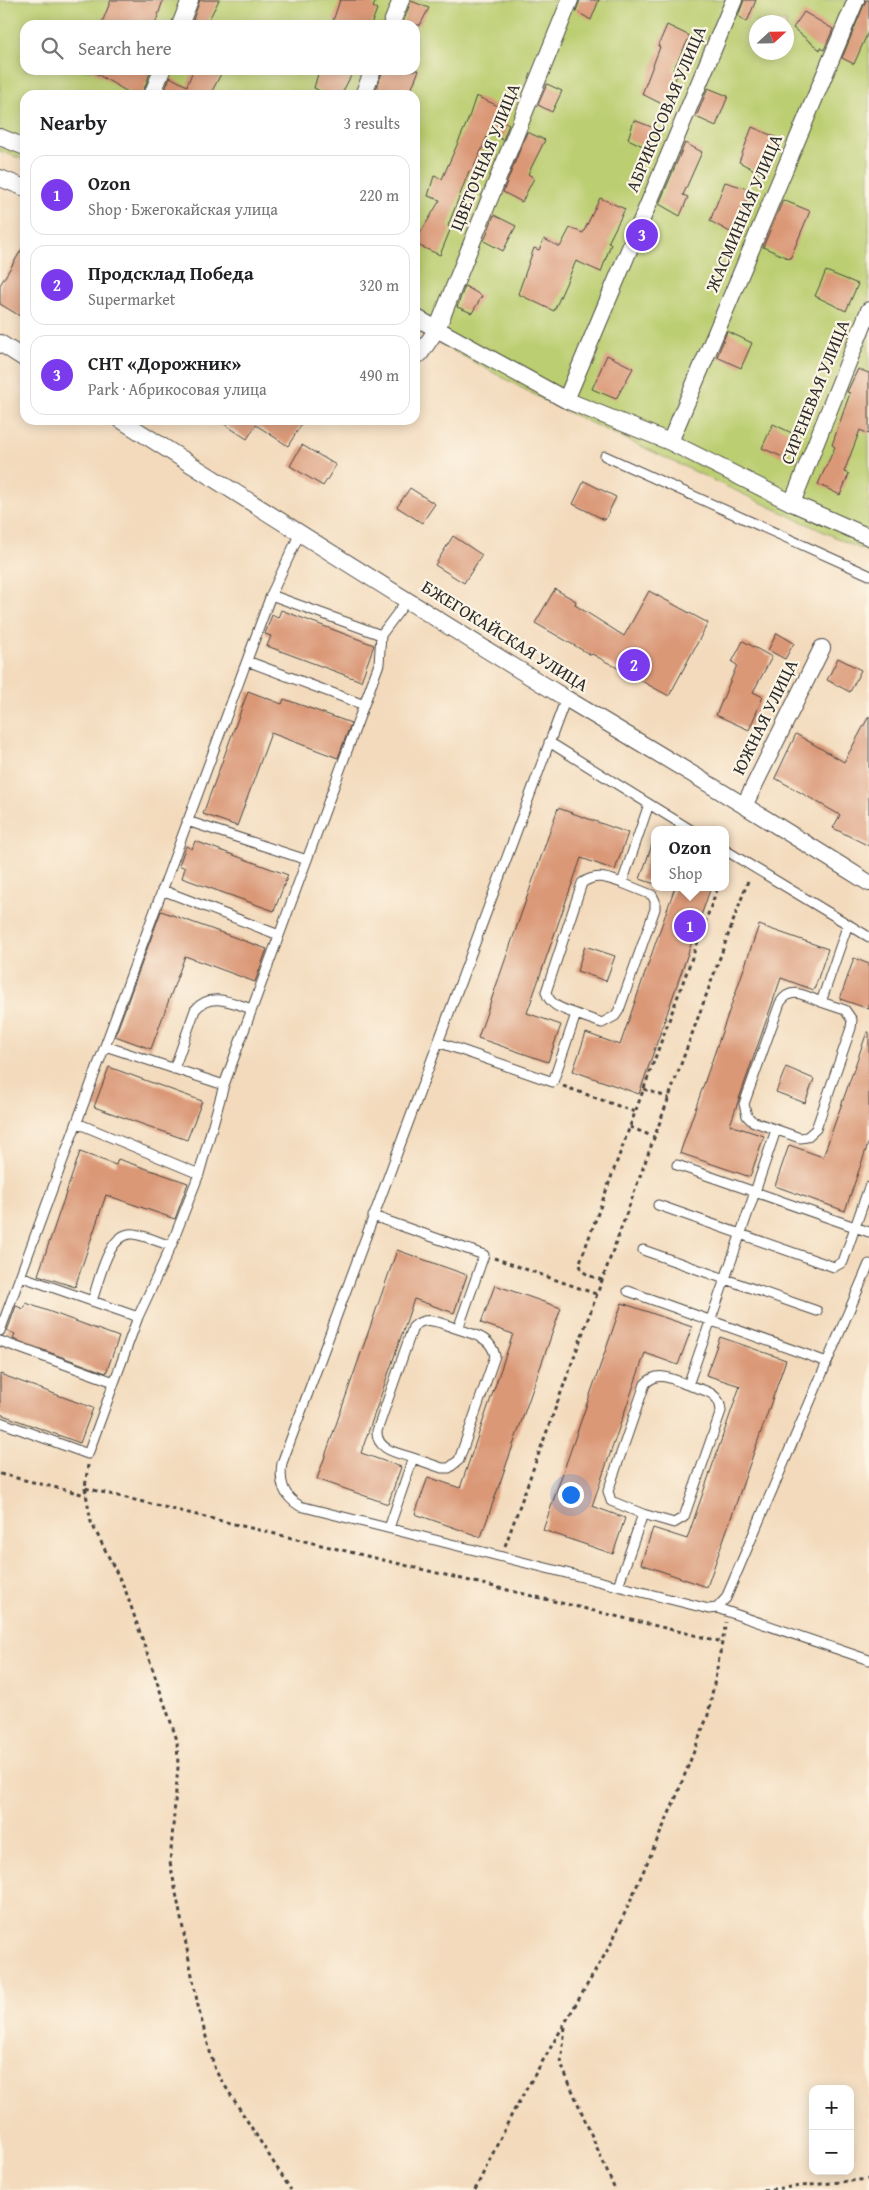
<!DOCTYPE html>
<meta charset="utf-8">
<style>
:root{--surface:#fff;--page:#f6f6f6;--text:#202124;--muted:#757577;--line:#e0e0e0;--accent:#7c3aed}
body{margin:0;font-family:"Gentium Book Plus",serif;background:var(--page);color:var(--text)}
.controls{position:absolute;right:15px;bottom:15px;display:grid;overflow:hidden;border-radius:10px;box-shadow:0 2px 12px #0003}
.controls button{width:45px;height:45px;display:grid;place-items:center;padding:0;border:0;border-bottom:1px solid var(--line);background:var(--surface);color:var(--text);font:25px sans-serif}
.compass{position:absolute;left:749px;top:15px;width:45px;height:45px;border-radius:50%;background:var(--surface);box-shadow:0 2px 12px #0003;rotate:68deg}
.you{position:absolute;left:570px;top:1494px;width:18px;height:18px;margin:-12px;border:4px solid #fff;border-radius:50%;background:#1a73e8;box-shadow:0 0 0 8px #1a73e833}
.badge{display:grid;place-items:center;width:32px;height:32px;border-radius:50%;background:var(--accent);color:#fff;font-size:16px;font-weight:700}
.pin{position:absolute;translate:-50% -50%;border:2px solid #fff;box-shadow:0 1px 5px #0006}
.popup{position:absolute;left:651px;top:826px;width:78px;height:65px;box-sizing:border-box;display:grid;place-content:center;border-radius:10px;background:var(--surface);filter:drop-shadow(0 1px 4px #0005);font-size:16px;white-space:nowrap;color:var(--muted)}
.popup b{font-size:19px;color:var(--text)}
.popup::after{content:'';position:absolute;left:50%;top:100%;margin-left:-10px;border:10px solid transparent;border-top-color:var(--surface)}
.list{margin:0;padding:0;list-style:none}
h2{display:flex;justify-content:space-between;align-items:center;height:65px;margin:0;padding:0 20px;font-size:21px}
h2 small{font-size:16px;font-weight:400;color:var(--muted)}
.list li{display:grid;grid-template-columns:32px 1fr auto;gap:15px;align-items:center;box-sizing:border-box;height:80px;margin:0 10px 10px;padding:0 10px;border:1px solid var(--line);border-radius:15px}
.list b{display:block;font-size:19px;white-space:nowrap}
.list p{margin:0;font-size:16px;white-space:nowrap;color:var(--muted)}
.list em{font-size:16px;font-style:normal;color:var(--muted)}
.icon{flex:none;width:28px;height:28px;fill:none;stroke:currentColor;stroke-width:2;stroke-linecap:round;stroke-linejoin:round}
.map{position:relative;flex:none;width:869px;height:2190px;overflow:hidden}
.search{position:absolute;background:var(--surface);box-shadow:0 2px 12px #0003;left:20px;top:20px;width:400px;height:55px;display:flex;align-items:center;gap:12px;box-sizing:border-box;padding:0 18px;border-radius:15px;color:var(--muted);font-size:19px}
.panel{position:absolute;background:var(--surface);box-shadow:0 2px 12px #0003;left:20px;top:90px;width:400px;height:335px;border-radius:15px}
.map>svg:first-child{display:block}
.green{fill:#bbce71;stroke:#737c4e;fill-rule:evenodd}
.building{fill:#da9877}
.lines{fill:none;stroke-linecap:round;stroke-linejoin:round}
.service-casing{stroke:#494541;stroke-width:11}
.minor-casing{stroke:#494541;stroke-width:18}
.path{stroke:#494541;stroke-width:3;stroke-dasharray:4 4;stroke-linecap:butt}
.service{stroke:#fff;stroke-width:9}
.minor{stroke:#fff;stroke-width:16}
.labels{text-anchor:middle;stroke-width:4.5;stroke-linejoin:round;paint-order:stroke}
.street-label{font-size:18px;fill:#2b2b2b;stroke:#fcf5e5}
</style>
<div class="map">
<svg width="869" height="2190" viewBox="0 0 869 2190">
<rect width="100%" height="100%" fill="#fcf5e5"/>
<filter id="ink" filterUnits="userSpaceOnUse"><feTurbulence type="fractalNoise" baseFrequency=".02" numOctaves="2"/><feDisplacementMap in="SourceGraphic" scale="10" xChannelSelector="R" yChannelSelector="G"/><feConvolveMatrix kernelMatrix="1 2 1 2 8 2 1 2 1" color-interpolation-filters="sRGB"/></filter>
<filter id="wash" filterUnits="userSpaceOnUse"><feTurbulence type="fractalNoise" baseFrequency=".0096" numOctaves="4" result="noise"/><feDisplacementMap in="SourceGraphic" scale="20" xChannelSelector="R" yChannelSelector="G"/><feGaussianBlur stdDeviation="1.12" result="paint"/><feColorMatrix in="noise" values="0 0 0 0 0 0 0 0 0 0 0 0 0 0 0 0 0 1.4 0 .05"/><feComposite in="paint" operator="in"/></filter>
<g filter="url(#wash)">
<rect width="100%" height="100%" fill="#f3dabc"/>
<!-- green -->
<path class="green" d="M 0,0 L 869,0 L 869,553 L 557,407 L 415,330 L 415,95 L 25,95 L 25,160 L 0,151 ZM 756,22 L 786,22 L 786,52 L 756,52 ZM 25,25 L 415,25 L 415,70 L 25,70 Z"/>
<g id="blocks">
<!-- building -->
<path class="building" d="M 111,0 L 163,0 L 155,25 L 101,25 Z
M 200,0 L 219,0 L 206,25 L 191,25 Z
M 340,0 L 376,0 L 373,7 L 377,9 L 371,25 L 341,25 L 333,21 Z
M 580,0 L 599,0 L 591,20 L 576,11 Z
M 744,0 L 756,0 L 747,22 L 738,16 Z
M 866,0 L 869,0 L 869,30 L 854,64 L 842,58 Z
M 411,1 L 429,8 L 420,25 L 402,25 Z
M 804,12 L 833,29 L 824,50 L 820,48 L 820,50 L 793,28 Z
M 667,25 L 690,36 L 673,70 L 678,72 L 666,106 L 642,94 L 660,47 L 658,46 Z
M 90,70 L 151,70 L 142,95 L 133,95 Z
M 193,70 L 223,70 L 210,95 L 163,95 L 170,77 L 187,86 Z
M 319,70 L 354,70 L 341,95 L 328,95 L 314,88 Z
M 383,70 L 419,70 L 409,95 L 374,95 Z
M 547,84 L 562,91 L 552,112 L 538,105 Z
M 708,88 L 728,96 L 716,126 L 696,117 Z
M 476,96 L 505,109 L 500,120 L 509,124 L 503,140 L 489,132 L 472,172 L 469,171 L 448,226 L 451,228 L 440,255 L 415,244 L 415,242 L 440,200 L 428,196 L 434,176 L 442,179 L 468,120 Z
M 634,120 L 654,128 L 645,147 L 628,139 Z
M 752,127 L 780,139 L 762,174 L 739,162 Z
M 527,132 L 545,140 L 528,174 L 534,178 L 522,202 L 503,192 Z
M 685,143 L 702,152 L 683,195 L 688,197 L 680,216 L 659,204 Z
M 725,182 L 752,190 L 730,232 L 710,221 Z
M 600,198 L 625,209 L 608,243 L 611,244 L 601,272 L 576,261 L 554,311 L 518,294 L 534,248 L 539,250 L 544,239 L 560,247 L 570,228 L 583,233 Z
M 783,200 L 810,211 L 790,259 L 763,247 Z
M 494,215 L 516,226 L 503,251 L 484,241 Z
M 25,244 L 25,319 L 0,304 L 0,285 Z
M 826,271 L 858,284 L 846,311 L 815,296 Z
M 465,286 L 482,296 L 472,313 L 457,307 Z
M 727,331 L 752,343 L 741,368 L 717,357 Z
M 607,355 L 633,368 L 616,399 L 592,389 Z
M 858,369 L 869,373 L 869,434 L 860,430 L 844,472 L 849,474 L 840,495 L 818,484 L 835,447 L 832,445 L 850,393 L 847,392 Z
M 218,420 L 304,420 L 288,446 L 256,425 L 247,439 Z
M 773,424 L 796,435 L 785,458 L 762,448 Z
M 302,445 L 336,465 L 323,486 L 290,466 Z
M 584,481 L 616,497 L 605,520 L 573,504 Z
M 410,488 L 435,504 L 422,523 L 397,507 Z
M 453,536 L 482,555 L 464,583 L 435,565 Z
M 555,589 L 576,601 L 575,605 L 624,636 L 649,591 L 708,623 L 669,696 L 592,654 L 591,655 L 535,623 Z
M 281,610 L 374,645 L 361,681 L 267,646 L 271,636 L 265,634 L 272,615 L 278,618 Z
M 777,633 L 794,643 L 785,659 L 768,650 Z
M 743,641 L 772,657 L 753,692 L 763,697 L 749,730 L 716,715 L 737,665 L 732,662 Z
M 838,658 L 861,670 L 850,692 L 827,680 Z
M 248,691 L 282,704 L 284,699 L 351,723 L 338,758 L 271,733 L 237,826 L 203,814 Z
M 869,716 L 869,846 L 833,828 L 840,815 L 775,778 L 796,734 L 844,762 Z
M 558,808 L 628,833 L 615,870 L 581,858 L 527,1013 L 561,1025 L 548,1062 L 478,1038 Z
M 195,841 L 288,875 L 274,911 L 182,878 L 185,868 L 179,865 L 186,846 L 192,849 Z
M 653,842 L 655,842 L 655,884 L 640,879 Z
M 675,887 L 711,887 L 639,1094 L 573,1071 L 586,1033 L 620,1045 Z
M 161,911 L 267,949 L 255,982 L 185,956 L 151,1049 L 115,1036 Z
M 759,925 L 828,949 L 814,990 L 781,978 L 730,1125 L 764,1136 L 750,1177 L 680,1153 Z
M 585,946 L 615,956 L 606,981 L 577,971 Z
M 854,958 L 869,964 L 869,1009 L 840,999 Z
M 867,1032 L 869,1032 L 869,1141 L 845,1211 L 775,1186 L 789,1145 L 823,1157 Z
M 109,1067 L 202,1101 L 187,1140 L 94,1107 Z
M 786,1067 L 814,1079 L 805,1103 L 776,1092 Z
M 80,1152 L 116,1165 L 118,1159 L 188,1183 L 175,1219 L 106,1195 L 75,1287 L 38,1275 Z
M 397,1250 L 467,1275 L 454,1313 L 414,1299 L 361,1453 L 401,1467 L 388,1504 L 317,1479 Z
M 495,1285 L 561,1308 L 481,1537 L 415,1514 L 428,1477 L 460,1488 L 513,1334 L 481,1323 Z
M 26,1303 L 119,1337 L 106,1373 L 13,1339 L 15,1334 L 7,1331 L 16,1306 L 24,1309 Z
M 622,1303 L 692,1327 L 678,1365 L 645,1353 L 592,1506 L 625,1518 L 613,1554 L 543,1530 Z
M 720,1337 L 786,1360 L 707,1587 L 641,1564 L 653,1528 L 687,1539 L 740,1386 L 706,1375 Z
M 0,1374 L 93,1408 L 80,1443 L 0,1414 Z"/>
</g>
</g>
<g filter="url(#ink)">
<use href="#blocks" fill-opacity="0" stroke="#494541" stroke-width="1"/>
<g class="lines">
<defs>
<path id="service" d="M 605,456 L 869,575
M 381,635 L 408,599
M 247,661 L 364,705
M 566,698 L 282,1463 C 279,1482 283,1496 300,1506 L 709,1609 L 717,1608 L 726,1598 L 869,1264
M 549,742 L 691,830
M 187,821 L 307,860
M 725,850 L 869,937
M 162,890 L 279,935
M 821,1002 C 805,996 791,985 780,1003 L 744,1104 L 747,1116 L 752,1121 L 800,1138 L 807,1137 L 816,1129 L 851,1028 L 852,1020 L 845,1010 L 821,1002 L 848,924
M 576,1014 C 563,1009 550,1006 546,992 L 582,883 C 596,873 607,878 622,883
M 438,1042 L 553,1082 L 576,1014 L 602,1023 L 615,1016 L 619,1010 L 655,909 L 655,901 L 652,895 L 622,883 L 649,804
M 105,1046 L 224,1085
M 174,1069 L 195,1010 C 210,991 233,1003 252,1009
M 77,1123 L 199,1174
M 776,1130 L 755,1192 L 869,1232
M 677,1165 L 755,1192 L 725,1279 L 817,1311
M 658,1205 L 834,1267 L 843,1262 L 869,1187
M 373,1216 L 484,1255 L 458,1329 C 475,1335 491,1337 495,1356 L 459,1460 L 449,1468 L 442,1468 L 413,1458 L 389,1528
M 20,1276 L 138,1317
M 628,1291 L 827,1362
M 92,1301 C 99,1282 108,1231 134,1234 C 146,1236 159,1242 171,1246
M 0,1331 L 271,595 L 300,533
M 0,1341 L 114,1382
M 0,1422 L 88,1454 L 138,1317 L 171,1246 L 199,1174 L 224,1085 L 379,664 L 381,635 L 271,595
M 413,1458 C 398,1453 376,1450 377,1431 L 413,1327 C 427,1314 442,1324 458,1329
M 643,1514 L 611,1501 L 608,1491 L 645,1384 C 658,1370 672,1379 688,1385
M 618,1586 L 643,1514 L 674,1523 L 684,1517 L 721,1411 C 720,1392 703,1390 688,1385 L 725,1279 L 643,1250
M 717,1608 L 869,1660"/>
<path id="minor" d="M 180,25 L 190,0
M 391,25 L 401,0
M 152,95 L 162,70
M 363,95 L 373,70
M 0,137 L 25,147
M 0,178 L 25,188
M 415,317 L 566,400 L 670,442 L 792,503 L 869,537
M 0,343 L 25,359
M 415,355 L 420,354 L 437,329 L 570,0
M 566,400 L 734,0
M 121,420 C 269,514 417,608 567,699 C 668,759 769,820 869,883
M 670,442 L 856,0
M 792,503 L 869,310
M 745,804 L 822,648"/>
</defs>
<!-- service casing -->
<use href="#service" class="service-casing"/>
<!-- minor casing -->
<use href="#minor" class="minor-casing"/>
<!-- path -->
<path class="path" d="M 563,1086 L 635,1112
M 644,1089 L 669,1098
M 630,1127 L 654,1137
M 494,1258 L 596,1294
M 602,1280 C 592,1276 580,1275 580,1262 L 718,887
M 88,1465 L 85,1488 L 723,1642
M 0,1474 L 86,1495
M 85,1488 L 91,1522 L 125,1589 L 177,1740 L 178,1767 L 170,1862 L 199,2011 L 215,2070 L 291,2190
M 505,1546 L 749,878
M 565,2027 L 561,2064 L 615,2190
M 475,2190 L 513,2112 L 611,1944 L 675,1800 L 708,1715 L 726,1622
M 763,2190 L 869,2179"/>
<!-- service -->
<use href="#service" class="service"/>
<!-- minor -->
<use href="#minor" class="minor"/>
</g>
</g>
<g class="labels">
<!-- street labels -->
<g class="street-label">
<text transform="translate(666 109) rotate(-67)" y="6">АБРИКОСОВАЯ УЛИЦА</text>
<text transform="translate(485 157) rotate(-68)" y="6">ЦВЕТОЧНАЯ УЛИЦА</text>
<text transform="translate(744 213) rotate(-67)" y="6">ЖАСМИННАЯ УЛИЦА</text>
<text transform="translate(815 392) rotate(-68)" y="6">СИРЕНЕВАЯ УЛИЦА</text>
<text transform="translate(505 636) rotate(32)" y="6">БЖЕГОКАЙСКАЯ УЛИЦА</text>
<text transform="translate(765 717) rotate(-64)" y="6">ЮЖНАЯ УЛИЦА</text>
</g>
</g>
</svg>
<div class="controls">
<button>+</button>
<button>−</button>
</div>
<svg class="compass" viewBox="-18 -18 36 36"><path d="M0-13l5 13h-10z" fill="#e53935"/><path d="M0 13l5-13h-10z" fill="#757577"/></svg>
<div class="you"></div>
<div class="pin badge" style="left:690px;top:926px">1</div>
<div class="popup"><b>Ozon</b>Shop</div>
<div class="pin badge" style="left:634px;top:665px">2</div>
<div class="pin badge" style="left:642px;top:235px">3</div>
<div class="search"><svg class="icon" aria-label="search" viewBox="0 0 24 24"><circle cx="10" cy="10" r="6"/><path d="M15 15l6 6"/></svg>Search here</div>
<section class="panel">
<h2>Nearby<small>3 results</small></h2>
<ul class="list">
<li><span class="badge">1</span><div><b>Ozon</b><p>Shop · Бжегокайская улица</p></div><em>220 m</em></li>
<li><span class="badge">2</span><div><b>Продсклад Победа</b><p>Supermarket</p></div><em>320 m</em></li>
<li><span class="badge">3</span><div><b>СНТ «Дорожник»</b><p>Park · Абрикосовая улица</p></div><em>490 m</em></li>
</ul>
</section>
</div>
